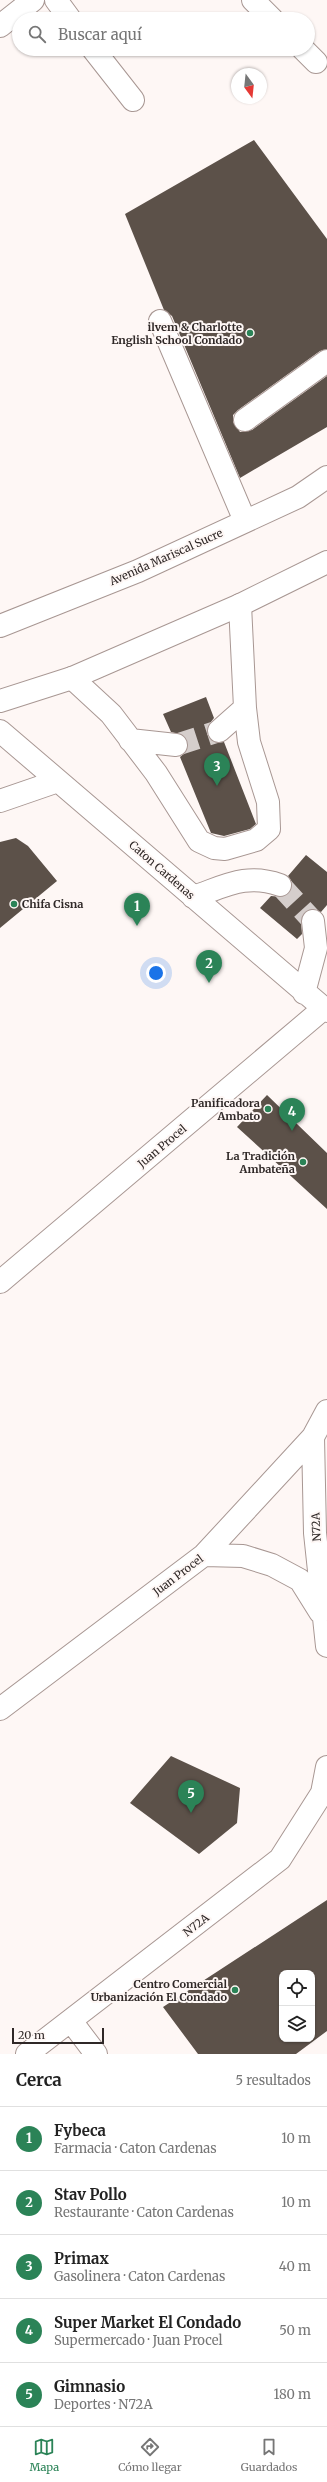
<!DOCTYPE html>
<html lang="es">
<meta charset="utf-8">
<style>
:root{--surface:#fff;--page:#f2f2f2;--text:#222;--muted:#767676;--line:#e0e0e0;--accent:#2b8357}
body{margin:0;font-family:Merriweather,serif;background:var(--page);color:var(--text)}
.controls{position:absolute;right:12px;bottom:12px;display:grid;overflow:hidden;border-radius:8px;box-shadow:0 1px 3px #0004}
.controls button{width:36px;height:36px;display:grid;place-items:center;padding:0;border:0;border-bottom:1px solid var(--line);background:var(--surface);color:var(--text);font:20px sans-serif}
.compass{position:absolute;left:231px;top:68px;width:36px;height:36px;border-radius:50%;background:var(--surface);box-shadow:0 1px 3px #0004;rotate:165deg}
.scale{position:absolute;left:12px;bottom:10px;width:92px;box-sizing:border-box;padding-left:4px;border:2px solid #2f2827;border-top:0;font-size:11px;line-height:14px;white-space:nowrap;color:#2f2827;-webkit-text-stroke:3px #fef7f5;paint-order:stroke}
.you{position:absolute;left:156px;top:973px;width:14px;height:14px;margin:-10px;border:3px solid #fff;border-radius:50%;background:#1a73e8;box-shadow:0 0 0 6px #1a73e833}
.badge{display:grid;place-items:center;width:26px;height:26px;border-radius:50%;background:var(--accent);color:#fff;font-size:13px;font-weight:700}
.pin{position:absolute;translate:-50% -33px;filter:drop-shadow(0 1px 2px #0008)}
.pin::after{content:'';position:absolute;top:21px;width:14px;height:12px;background:inherit;clip-path:polygon(0 0,100% 0,50% 100%)}
.list{margin:0;padding:0;list-style:none}
h2{display:flex;justify-content:space-between;align-items:center;height:52px;margin:0;padding:0 16px;font-size:17px}
h2 small{font-size:13px;font-weight:400;color:var(--muted)}
.list li{display:grid;grid-template-columns:26px 1fr auto;gap:12px;align-items:center;box-sizing:border-box;height:64px;padding:0 16px;border-top:1px solid var(--line)}
.list b{display:block;font-size:15px;white-space:nowrap}
.list p{margin:0;font-size:13px;white-space:nowrap;color:var(--muted)}
.list em{font-size:13px;font-style:normal;color:var(--muted)}
.icon{flex:none;width:22px;height:22px;fill:none;stroke:currentColor;stroke-width:2;stroke-linecap:round;stroke-linejoin:round}
.map{position:relative;flex:none;width:327px;height:2054px;overflow:hidden}
.search{position:absolute;background:var(--surface);box-shadow:0 1px 3px #0004;left:12px;right:12px;top:12px;height:44px;display:flex;align-items:center;gap:10px;box-sizing:border-box;padding:0 14px;border-radius:22px;color:var(--muted);font-size:15px}
.sheet{height:372px;background:var(--surface)}
nav{display:flex;justify-content:space-around;align-items:center;box-sizing:border-box;height:56px;border-top:1px solid var(--line);background:var(--surface);font-size:11px;color:var(--muted)}
nav a{display:grid;justify-items:center;gap:2px}
nav .on{color:var(--accent)}
.map>svg:first-child{display:block}
.building{fill:#5c5149;fill-rule:evenodd}
.lines{fill:none;stroke-linecap:round;stroke-linejoin:round}
.minor-tunnel{stroke:#d5cecc;stroke-width:22;stroke-dasharray:22 11;stroke-linecap:butt}
.minor-casing{stroke:#a89793;stroke-width:24}
.major-casing{stroke:#a89793;stroke-width:24}
.minor{stroke:#fff;stroke-width:22}
.major{stroke:#fff;stroke-width:22}
.poi-dot{fill:#2b8357;stroke:#fef7f5;stroke-width:1.5}
.labels{text-anchor:middle;stroke-width:4;stroke-linejoin:round;paint-order:stroke}
.poi-label{font-size:11px;font-weight:bold;fill:#2f2827;stroke:#fef7f5;text-anchor:end}
.street-label{font-size:11px;fill:#2f2827;stroke:#fef7f5}
</style>
<div class="map">
<svg width="327" height="2054" viewBox="0 0 327 2054">
<rect width="100%" height="100%" fill="#fef7f5"/>
<!-- building -->
<path class="building" d="M 254,140 L 327,239 L 327,349 L 320,351 L 238,410 L 233,415 L 233,422 L 240,432 L 252,430 L 327,376 L 327,427 L 240,478 L 172,316 L 164,310 L 125,214 Z
M 206,697 L 214,718 L 207,727 L 207,734 L 215,743 L 224,742 L 256,824 L 250,829 L 224,836 L 211,833 L 180,757 L 186,752 L 188,740 L 183,735 L 171,732 L 163,714 Z
M 16,838 L 28,846 L 57,881 L 0,928 L 0,842 Z
M 306,855 L 327,872 L 327,905 L 321,912 L 312,909 L 305,911 L 301,922 L 302,934 L 297,939 L 260,908 L 271,896 L 283,897 L 289,894 L 292,882 L 288,876 Z
M 267,1095 L 327,1153 L 327,1209 L 237,1127 Z
M 171,1756 L 240,1788 L 237,1823 L 199,1854 L 130,1803 Z
M 327,1900 L 327,2031 L 296,2054 L 198,2054 L 163,2007 ZM 282,1973 L 312,1973 L 312,2039 L 282,2039 Z"/>
<g class="lines">
<!-- minor-tunnel -->
<path class="minor-tunnel" d="M 176,745 L 219,731
M 280,885 L 313,921"/>
<defs>
<path id="minor" d="M 56,0 L 70,19
M 253,0 L 272,19
M 0,26 L 33,0
M 93,49 L 133,100
M 303,49 L 316,62
M 160,321 L 245,521
M 245,420 L 327,361
M 72,678 L 111,714 L 156,773 L 199,841 L 214,848 L 225,849 L 256,840 L 269,829 L 268,802 L 249,742 L 245,708 L 240,605
M 0,731 L 327,1011
M 219,731 L 245,708
M 130,740 L 176,745
M 0,801 L 58,781
M 193,897 C 226,886 246,873 280,885
M 304,993 L 316,948 L 313,921
M 0,1282 L 323,1009
M 313,1437 L 315,1533 L 327,1646
M 204,1555 L 243,1556 L 272,1565 L 300,1580 L 320,1612
M 0,1709 L 204,1555 L 313,1437 L 327,1411
M 71,2021 L 96,2054
M 27,2054 L 280,1859 L 322,1793 L 327,1767"/>
<path id="major" d="M 0,626 L 138,571 L 298,497 L 327,477
M 0,701 L 72,678 L 240,605 L 327,562"/>
</defs>
<!-- minor casing -->
<use href="#minor" class="minor-casing"/>
<!-- major casing -->
<use href="#major" class="major-casing"/>
<!-- minor -->
<use href="#minor" class="minor"/>
<!-- major -->
<use href="#major" class="major"/>
</g>
<!-- markers -->
<g class="poi-dot">
<circle cx="250" cy="333" r="4"/>
<circle cx="14" cy="904" r="4"/>
<circle cx="268" cy="1109" r="4"/>
<circle cx="303" cy="1162" r="4"/>
<circle cx="235" cy="1990" r="4"/>
</g>
<g class="labels">
<!-- poi labels -->
<g class="poi-label">
<text x="242" y="331">ilvem &amp; Charlotte<tspan x="242" dy="13">English School Condado</tspan></text>
<text x="22" y="908" text-anchor="start">Chifa Cisna</text>
<text x="260" y="1107">Panificadora<tspan x="260" dy="13">Ambato</tspan></text>
<text x="295" y="1160">La Tradición<tspan x="295" dy="13">Ambateña</tspan></text>
<text x="227" y="1988">Centro Comercial<tspan x="227" dy="13">Urbanización El Condado</tspan></text>
</g>
<!-- street labels -->
<g class="street-label">
<text transform="translate(166 557) rotate(-24)" y="4">Avenida Mariscal Sucre</text>
<text transform="translate(162 870) rotate(41)" y="4">Caton Cardenas</text>
<text transform="translate(162 1146) rotate(-40)" y="4">Juan Procel</text>
<text transform="translate(316 1527) rotate(-93)" y="4">N72A</text>
<text transform="translate(178 1575) rotate(-37)" y="4">Juan Procel</text>
<text transform="translate(196 1925) rotate(-38)" y="4">N72A</text>
</g>
</g>
</svg>
<div class="controls">
<button><svg class="icon" aria-label="locate" viewBox="0 0 24 24"><circle cx="12" cy="12" r="6"/><path d="M12 2v4M12 18v4M2 12h4M18 12h4"/></svg></button>
<button><svg class="icon" aria-label="layers" viewBox="0 0 24 24"><path d="M12 4l9 5-9 5-9-5zM3 14l9 5 9-5"/></svg></button>
</div>
<svg class="compass" viewBox="-18 -18 36 36"><path d="M0-13l5 13h-10z" fill="#e53935"/><path d="M0 13l5-13h-10z" fill="#767676"/></svg>
<div class="scale">20 m</div>
<div class="you"></div>
<div class="pin badge" style="left:137px;top:926px">1</div>
<div class="pin badge" style="left:209px;top:983px">2</div>
<div class="pin badge" style="left:217px;top:786px">3</div>
<div class="pin badge" style="left:292px;top:1131px">4</div>
<div class="pin badge" style="left:191px;top:1813px">5</div>
<div class="search"><svg class="icon" aria-label="search" viewBox="0 0 24 24"><circle cx="10" cy="10" r="6"/><path d="M15 15l6 6"/></svg>Buscar aquí</div>
</div>
<section class="sheet">
<h2>Cerca<small>5 resultados</small></h2>
<ul class="list">
<li><span class="badge">1</span><div><b>Fybeca</b><p>Farmacia · Caton Cardenas</p></div><em>10 m</em></li>
<li><span class="badge">2</span><div><b>Stav Pollo</b><p>Restaurante · Caton Cardenas</p></div><em>10 m</em></li>
<li><span class="badge">3</span><div><b>Primax</b><p>Gasolinera · Caton Cardenas</p></div><em>40 m</em></li>
<li><span class="badge">4</span><div><b>Super Market El Condado</b><p>Supermercado · Juan Procel</p></div><em>50 m</em></li>
<li><span class="badge">5</span><div><b>Gimnasio</b><p>Deportes · N72A</p></div><em>180 m</em></li>
</ul>
</section>
<nav>
<a class="on"><svg class="icon" aria-label="map" viewBox="0 0 24 24"><path d="M3 6l6-2 6 2 6-2v14l-6 2-6-2-6 2zM9 4v14M15 6v14"/></svg>Mapa</a>
<a><svg class="icon" aria-label="directions" viewBox="0 0 24 24"><path d="M12 3l9 9-9 9-9-9zM9 14v-3h6M13 9l2 2-2 2"/></svg>Cómo llegar</a>
<a><svg class="icon" aria-label="saved" viewBox="0 0 24 24"><path d="M7 4h10v16l-5-4-5 4z"/></svg>Guardados</a>
</nav>
